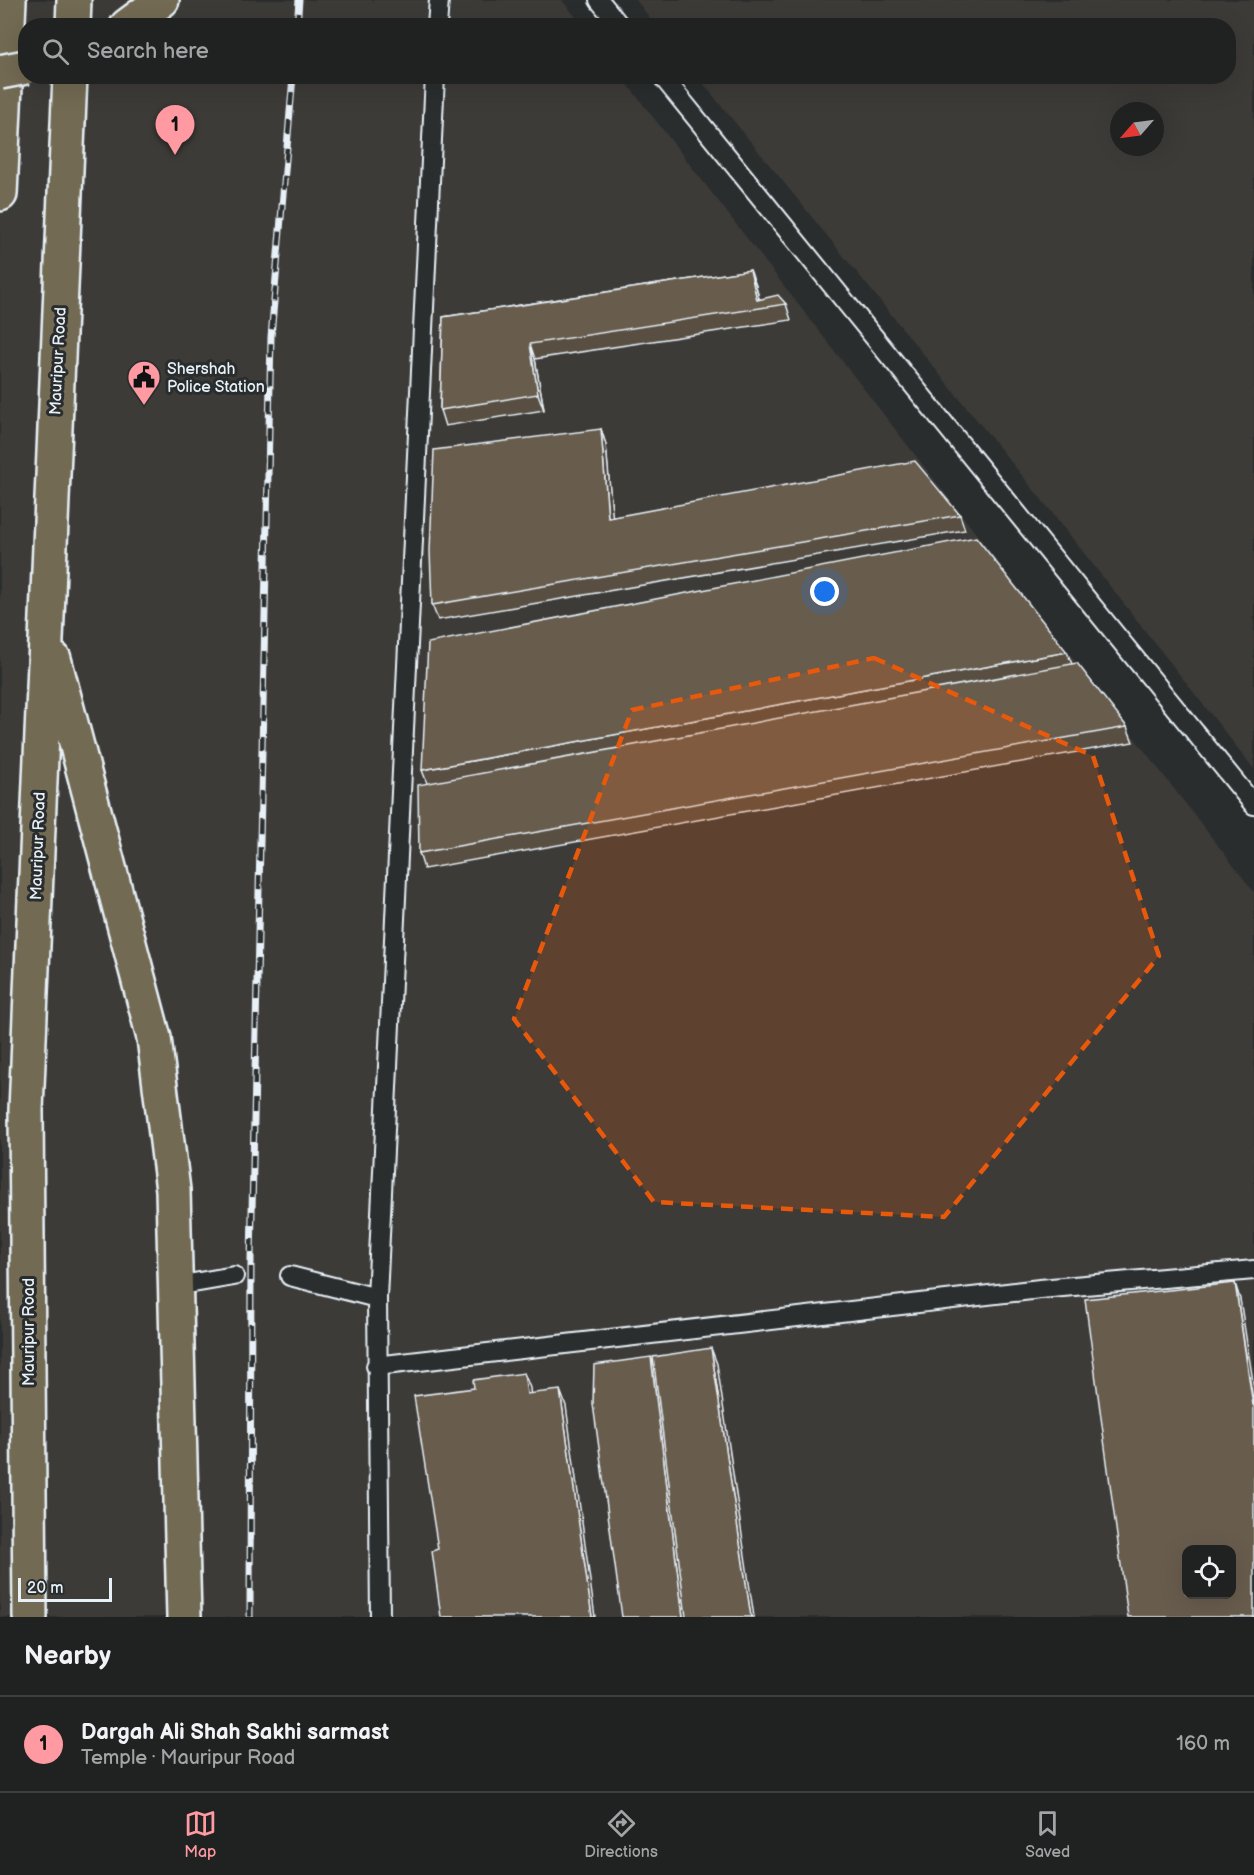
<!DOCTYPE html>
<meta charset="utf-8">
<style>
:root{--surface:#202222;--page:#282a2a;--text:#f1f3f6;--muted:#a2a4a5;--line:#3d3f40;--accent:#ff9aa2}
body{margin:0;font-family:"Balsamiq Sans",sans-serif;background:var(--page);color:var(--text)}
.controls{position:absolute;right:18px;bottom:18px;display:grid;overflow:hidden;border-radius:12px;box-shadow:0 6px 24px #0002}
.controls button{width:54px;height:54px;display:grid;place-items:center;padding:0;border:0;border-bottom:2px solid var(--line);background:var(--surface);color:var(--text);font:30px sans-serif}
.compass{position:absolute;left:1110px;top:102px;width:54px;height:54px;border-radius:50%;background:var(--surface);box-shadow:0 6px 24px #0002;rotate:242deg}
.scale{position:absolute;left:18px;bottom:15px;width:94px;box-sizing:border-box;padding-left:6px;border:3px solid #e8f1f8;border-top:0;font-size:16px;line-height:21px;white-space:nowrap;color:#e8f1f8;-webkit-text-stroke:4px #2a2d2e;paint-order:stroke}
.you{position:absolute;left:825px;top:592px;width:21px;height:21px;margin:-15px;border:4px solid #fff;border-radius:50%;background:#1a73e8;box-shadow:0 0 0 9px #1a73e833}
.badge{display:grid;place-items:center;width:39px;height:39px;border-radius:50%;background:var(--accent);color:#111;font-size:20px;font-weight:700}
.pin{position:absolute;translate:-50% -50px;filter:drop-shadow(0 2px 3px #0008)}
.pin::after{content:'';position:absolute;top:32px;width:21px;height:18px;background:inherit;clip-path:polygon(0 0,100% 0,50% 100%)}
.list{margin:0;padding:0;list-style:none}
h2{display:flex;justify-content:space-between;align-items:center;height:78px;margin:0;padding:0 24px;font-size:26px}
h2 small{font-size:20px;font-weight:400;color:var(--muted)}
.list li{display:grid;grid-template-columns:39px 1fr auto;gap:18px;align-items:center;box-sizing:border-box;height:96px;padding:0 24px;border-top:2px solid var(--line)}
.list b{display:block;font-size:22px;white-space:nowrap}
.list p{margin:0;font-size:20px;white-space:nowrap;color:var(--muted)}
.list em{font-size:20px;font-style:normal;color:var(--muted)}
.icon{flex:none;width:33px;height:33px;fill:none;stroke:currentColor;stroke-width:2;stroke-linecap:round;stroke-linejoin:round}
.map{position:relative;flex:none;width:1254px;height:1617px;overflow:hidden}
.search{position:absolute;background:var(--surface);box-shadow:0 6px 24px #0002;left:18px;right:18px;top:18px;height:66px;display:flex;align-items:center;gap:15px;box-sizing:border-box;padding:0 21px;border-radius:24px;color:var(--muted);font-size:22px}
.sheet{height:174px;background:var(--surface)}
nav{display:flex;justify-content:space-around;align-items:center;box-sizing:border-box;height:84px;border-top:2px solid var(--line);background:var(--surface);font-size:16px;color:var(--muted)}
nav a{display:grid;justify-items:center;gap:3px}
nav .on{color:var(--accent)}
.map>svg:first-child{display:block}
.built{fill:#3c3b38;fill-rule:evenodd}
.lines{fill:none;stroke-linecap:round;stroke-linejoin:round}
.service-casing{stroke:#e8f1f8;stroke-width:22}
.trunk-casing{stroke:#e8f1f8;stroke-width:38}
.motorway-casing{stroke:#e8f1f8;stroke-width:38}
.service{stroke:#2a2d2e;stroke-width:18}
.trunk{stroke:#736b52;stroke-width:33}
.motorway{stroke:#736b52;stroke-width:33}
.rail-casing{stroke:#e8f1f8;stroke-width:7}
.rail{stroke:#2a2d2e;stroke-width:4.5;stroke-dasharray:14;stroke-linecap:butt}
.motorway-bridge-casing{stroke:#e8f1f8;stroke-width:38;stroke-linecap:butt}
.motorway-bridge{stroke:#736b52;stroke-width:33}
.wall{fill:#594f43;stroke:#e8f1f8;stroke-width:1.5}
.shaded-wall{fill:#484037;stroke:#e8f1f8;stroke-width:1.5}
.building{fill:#675c4e;stroke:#e8f1f8;stroke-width:1.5;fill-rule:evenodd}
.marked{fill:#e8590c;fill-opacity:0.2;stroke:#e8590c;stroke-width:4.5;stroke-dasharray:12 8;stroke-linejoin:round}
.labels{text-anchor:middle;stroke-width:6;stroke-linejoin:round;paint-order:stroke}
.street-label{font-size:16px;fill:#e8f1f8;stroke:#2a2d2e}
.poi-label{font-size:16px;fill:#e8f1f8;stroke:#2a2d2e;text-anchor:start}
</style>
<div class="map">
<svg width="1254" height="1617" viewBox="0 0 1254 1617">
<rect width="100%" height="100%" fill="#2a2d2e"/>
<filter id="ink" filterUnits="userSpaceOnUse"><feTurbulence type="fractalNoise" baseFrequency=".0167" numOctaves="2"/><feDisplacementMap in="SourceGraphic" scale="12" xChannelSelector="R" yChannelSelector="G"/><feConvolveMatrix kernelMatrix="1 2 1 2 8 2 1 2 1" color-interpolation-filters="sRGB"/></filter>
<g filter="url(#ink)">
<!-- built -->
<path class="built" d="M 0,0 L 562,0 L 582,25 L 26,26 L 26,76 L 622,77 L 1254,892 L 1254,1617 L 0,1617 ZM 1186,1550 L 1232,1550 L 1232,1594 L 1186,1594 Z
M 636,0 L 1254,0 L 1254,769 L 1050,510 L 698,77 L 1228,76 L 1228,26 L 656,26 ZM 1119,111 L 1155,111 L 1155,147 L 1119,147 Z"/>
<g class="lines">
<defs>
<path id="service" d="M 599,0 L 620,26
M 437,26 L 439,0
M 662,76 L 1254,805
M 290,1276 L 377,1298
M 176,1286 L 234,1276
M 376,1366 L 1040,1289 L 1254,1270
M 380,1617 L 377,1298 L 435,76"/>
<path id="trunk" d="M 73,26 L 74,0
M 0,194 L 9,0
M 54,659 L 154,1038 L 173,1190 L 184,1617
M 30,1617 L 26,1110 L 70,76"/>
<path id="motorway" d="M 127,26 L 162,0"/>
</defs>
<!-- service casing -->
<use href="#service" class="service-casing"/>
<!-- trunk casing -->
<use href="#trunk" class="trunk-casing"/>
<!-- motorway casing -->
<use href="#motorway" class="motorway-casing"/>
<!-- service -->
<use href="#service" class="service"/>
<!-- trunk -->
<use href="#trunk" class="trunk"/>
<!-- motorway -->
<use href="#motorway" class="motorway"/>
<defs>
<path id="rail" d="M 297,26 L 299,0
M 250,1617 L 251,1258 L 271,337 L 293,76"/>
</defs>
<!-- rail casing -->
<use href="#rail" class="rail-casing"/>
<!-- rail -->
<use href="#rail" class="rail"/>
<defs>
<path id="motorway-bridge" d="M 0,72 L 26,67"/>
</defs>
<!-- motorway-bridge casing -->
<use href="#motorway-bridge" class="motorway-bridge-casing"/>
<!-- motorway-bridge -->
<use href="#motorway-bridge" class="motorway-bridge"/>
</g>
<!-- wall -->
<path class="wall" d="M 750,270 L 756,286 L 759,299 L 786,304 L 791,320 L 535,359 L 544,410 L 445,426 L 440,410 L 443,317 Z
M 601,429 L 606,445 L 612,518 L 960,515 L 965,530 L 438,620 L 432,605 Z
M 1067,652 L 1072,664 L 1127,727 L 1133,742 L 424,869 L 419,853 L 427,783 L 422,770 Z"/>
<!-- shaded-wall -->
<path class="shaded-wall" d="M 750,270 L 756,286 L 761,308 L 757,300 Z
M 530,344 L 535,359 L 544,410 L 538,394 Z
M 601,429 L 606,445 L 614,534 L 608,518 Z
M 1235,1283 L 1240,1299 L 1254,1388 L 1254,1407 Z
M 711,1348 L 717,1364 L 754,1617 L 751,1617 Z
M 651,1357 L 657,1372 L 687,1617 L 683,1617 Z
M 524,1373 L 530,1388 L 532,1410 L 527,1394 Z
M 560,1390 L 566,1406 L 595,1617 L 592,1617 Z"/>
<!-- building -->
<path class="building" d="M 750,270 L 757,300 L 778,295 L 786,304 L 530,344 L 538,394 L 440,410 L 443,317 Z
M 601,429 L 608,518 L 915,461 L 960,515 L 432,605 L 430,551 L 434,450 Z
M 976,537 L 1067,652 L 422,770 L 428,643 Z
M 1077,663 L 1127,727 L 419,853 L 418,785 Z
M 1235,1283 L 1253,1405 L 1254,1405 L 1254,1617 L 1128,1617 L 1085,1299 ZM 1186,1550 L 1232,1550 L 1232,1594 L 1186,1594 Z
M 711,1348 L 751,1617 L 686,1617 L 653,1357 Z
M 651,1357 L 683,1617 L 622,1617 L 593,1404 L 594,1365 Z
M 524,1373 L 527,1394 L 560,1390 L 592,1617 L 441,1617 L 432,1551 L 438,1549 L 414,1396 L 474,1388 L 473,1380 Z"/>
</g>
<!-- marked area -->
<path class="marked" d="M 874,658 L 1093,756 L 1159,956 L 944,1217 L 654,1202 L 514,1019 L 632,710 Z"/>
<!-- icons -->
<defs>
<symbol id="civic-pin" viewBox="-11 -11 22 30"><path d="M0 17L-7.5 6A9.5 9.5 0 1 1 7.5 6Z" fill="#ff9aa2" stroke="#2a2d2e"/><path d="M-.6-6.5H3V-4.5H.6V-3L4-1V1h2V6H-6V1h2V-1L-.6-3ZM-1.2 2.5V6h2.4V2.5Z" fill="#111"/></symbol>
</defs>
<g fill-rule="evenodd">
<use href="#civic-pin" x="125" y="358" width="38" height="52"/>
</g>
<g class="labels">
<!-- street labels -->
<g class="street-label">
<text transform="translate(57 361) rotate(-87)" y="6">Mauripur Road</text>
<text transform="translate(37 846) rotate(-88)" y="6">Mauripur Road</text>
<text transform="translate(28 1332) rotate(-90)" y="6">Mauripur Road</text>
</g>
<!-- poi labels -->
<g class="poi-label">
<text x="167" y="374">Shershah<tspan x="167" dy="18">Police Station</tspan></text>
</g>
</g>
</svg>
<div class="controls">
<button><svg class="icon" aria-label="locate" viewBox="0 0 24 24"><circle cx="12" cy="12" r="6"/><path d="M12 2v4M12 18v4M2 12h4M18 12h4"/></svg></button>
</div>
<svg class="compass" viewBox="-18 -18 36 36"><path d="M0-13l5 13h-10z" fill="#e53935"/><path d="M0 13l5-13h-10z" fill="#a2a4a5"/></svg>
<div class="scale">20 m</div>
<div class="you"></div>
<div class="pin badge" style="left:175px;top:155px">1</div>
<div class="search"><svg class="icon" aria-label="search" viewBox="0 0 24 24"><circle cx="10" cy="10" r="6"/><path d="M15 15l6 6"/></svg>Search here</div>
</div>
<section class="sheet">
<h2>Nearby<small></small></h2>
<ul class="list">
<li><span class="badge">1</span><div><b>Dargah Ali Shah Sakhi sarmast</b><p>Temple · Mauripur Road</p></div><em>160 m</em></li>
</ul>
</section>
<nav>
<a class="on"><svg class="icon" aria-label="map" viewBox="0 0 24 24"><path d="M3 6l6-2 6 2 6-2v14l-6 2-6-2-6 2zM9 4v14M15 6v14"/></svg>Map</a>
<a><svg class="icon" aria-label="directions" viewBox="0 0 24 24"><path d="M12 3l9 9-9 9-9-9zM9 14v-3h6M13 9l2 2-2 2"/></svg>Directions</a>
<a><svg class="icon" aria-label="saved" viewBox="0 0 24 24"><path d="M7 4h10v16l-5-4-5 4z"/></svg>Saved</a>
</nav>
